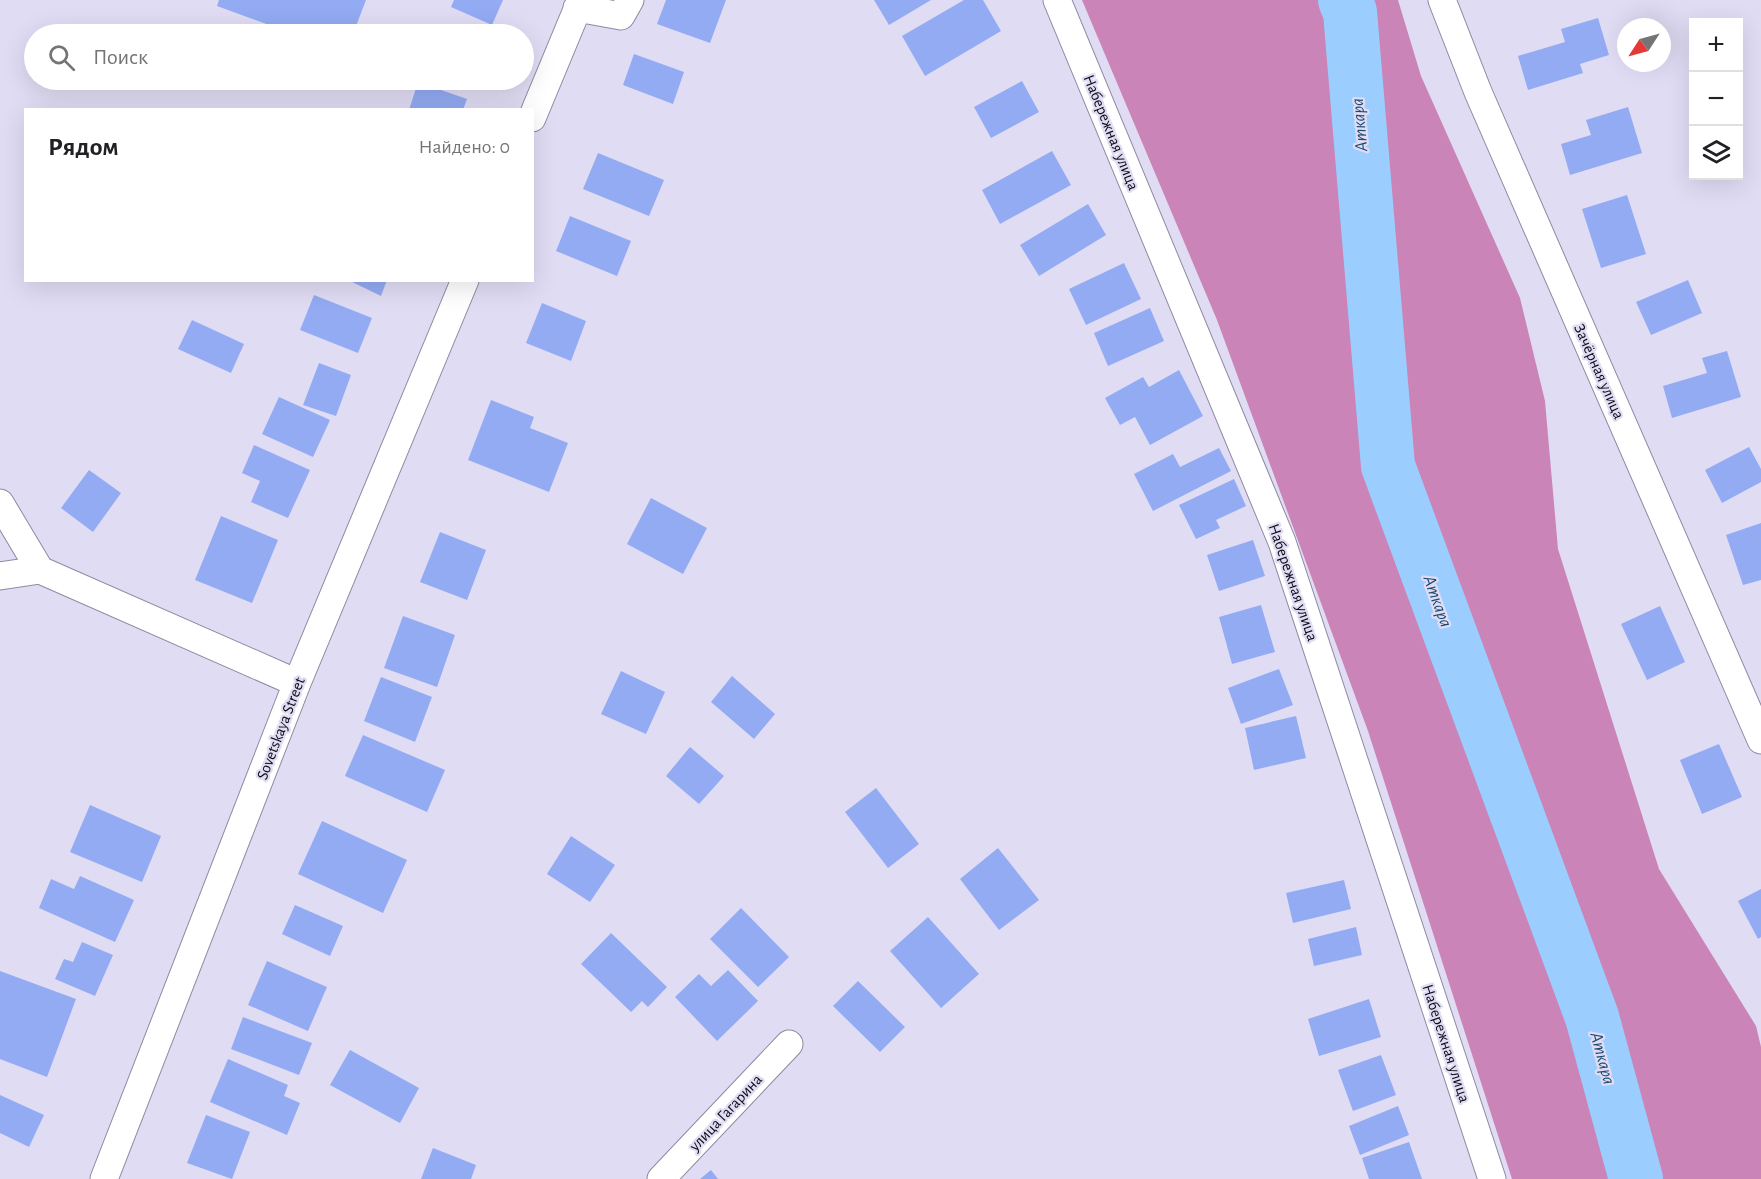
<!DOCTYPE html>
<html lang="ru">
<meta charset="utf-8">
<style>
:root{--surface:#fff;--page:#f6f6f6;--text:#202124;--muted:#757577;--line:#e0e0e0}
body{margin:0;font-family:"Alegreya Sans",sans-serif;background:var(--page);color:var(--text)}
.controls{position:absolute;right:18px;top:18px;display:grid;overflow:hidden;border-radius:0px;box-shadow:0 6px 24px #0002}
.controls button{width:54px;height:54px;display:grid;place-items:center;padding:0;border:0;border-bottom:2px solid var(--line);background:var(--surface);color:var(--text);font:30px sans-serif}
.compass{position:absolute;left:1617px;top:18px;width:54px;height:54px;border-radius:50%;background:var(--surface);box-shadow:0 6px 24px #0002;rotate:234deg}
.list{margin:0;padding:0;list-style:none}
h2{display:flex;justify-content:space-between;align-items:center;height:78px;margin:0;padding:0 24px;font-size:26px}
h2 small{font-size:20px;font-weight:400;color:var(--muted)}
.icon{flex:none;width:33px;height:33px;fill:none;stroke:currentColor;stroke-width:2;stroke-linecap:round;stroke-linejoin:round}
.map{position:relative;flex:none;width:1761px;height:1179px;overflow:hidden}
.search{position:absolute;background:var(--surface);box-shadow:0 6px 24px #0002;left:24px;top:24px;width:510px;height:66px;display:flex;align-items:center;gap:15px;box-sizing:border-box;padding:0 21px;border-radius:33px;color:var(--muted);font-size:22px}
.panel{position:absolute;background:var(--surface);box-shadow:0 6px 24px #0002;left:24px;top:108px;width:510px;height:174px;border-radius:0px}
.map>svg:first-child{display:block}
.forest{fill:#cb84b7}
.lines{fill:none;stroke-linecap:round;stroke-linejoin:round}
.river{stroke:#9bcefe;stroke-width:54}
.building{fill:#93abf3}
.street-casing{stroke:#8e8aa1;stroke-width:29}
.street{stroke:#fff;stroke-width:27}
.labels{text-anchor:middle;stroke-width:4.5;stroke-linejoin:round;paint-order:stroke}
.street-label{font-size:16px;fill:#0c0b12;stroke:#e0dcf4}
.water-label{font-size:18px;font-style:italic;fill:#1b4970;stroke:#e0dcf4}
</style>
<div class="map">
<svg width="1761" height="1179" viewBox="0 0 1761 1179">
<rect width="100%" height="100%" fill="#e0dcf4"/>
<!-- forest -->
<path class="forest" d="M 1082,0 L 1398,0 L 1421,76 L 1520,298 L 1545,401 L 1558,549 L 1659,869 L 1756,1026 L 1761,1047 L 1761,1179 L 1512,1179 L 1368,731 L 1217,320 Z"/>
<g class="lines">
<!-- river -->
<path class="river" d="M 1345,0 L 1350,12 L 1388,466 L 1592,1017 L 1636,1179"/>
</g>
<!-- building -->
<path class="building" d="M 219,0 L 366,0 L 353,34 L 294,34 L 217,6 Z
M 454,0 L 503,0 L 492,25 L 451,7 Z
M 666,0 L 726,0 L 710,43 L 657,24 Z
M 874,0 L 931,0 L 889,25 Z
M 964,0 L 983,0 L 1001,31 L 925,76 L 902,36 Z
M 1598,18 L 1609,55 L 1580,64 L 1583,73 L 1528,90 L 1518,56 L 1565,42 L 1561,29 Z
M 634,54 L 684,72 L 673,104 L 623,85 Z
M 1022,81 L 1039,112 L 991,138 L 974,107 Z
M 418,82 L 467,99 L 463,110 L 409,110 Z
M 1628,107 L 1642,153 L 1570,175 L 1561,144 L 1591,135 L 1586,120 Z
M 1052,151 L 1071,185 L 1000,224 L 982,190 Z
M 598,153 L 664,180 L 649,216 L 583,189 Z
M 1627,195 L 1646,254 L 1601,268 L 1582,209 Z
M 1088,204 L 1106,235 L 1039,276 L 1020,245 Z
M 570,216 L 631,241 L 617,276 L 556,251 Z
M 1124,263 L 1141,299 L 1086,325 L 1069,289 Z
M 348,280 L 387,280 L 381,296 Z
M 1688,280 L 1702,313 L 1651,335 L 1636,302 Z
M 314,295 L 372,318 L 358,353 L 300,330 Z
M 542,303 L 586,321 L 571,361 L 526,343 Z
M 1150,308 L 1164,341 L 1108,366 L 1094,333 Z
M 192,320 L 244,344 L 231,373 L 178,349 Z
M 1727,351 L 1741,397 L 1672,418 L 1663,386 L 1707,373 L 1702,358 Z
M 319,363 L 351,375 L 336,416 L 303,405 Z
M 1179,370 L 1203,416 L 1150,445 L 1135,417 L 1120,425 L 1105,398 L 1143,377 L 1149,387 Z
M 279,397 L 330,420 L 313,457 L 262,434 Z
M 491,400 L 534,417 L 530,428 L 568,443 L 549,492 L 468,460 Z
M 254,445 L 310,470 L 288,518 L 251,502 L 260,481 L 242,473 Z
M 1749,447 L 1761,469 L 1761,482 L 1722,503 L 1705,470 Z
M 1219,448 L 1231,471 L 1153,511 L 1134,474 L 1173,454 L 1180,467 Z
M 89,470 L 121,493 L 93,532 L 61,508 Z
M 1234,479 L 1246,506 L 1216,520 L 1220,528 L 1196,539 L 1179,505 Z
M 651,498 L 707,528 L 683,574 L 627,544 Z
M 221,516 L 278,540 L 252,603 L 195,580 Z
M 1761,523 L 1761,580 L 1743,585 L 1726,535 Z
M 440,532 L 486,550 L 467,600 L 420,582 Z
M 1253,540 L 1265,576 L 1219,591 L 1207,555 Z
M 1261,605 L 1275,652 L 1232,664 L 1219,617 Z
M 1660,606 L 1685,662 L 1647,680 L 1621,624 Z
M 403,616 L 455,635 L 437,687 L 384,668 Z
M 1279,669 L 1293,705 L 1241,724 L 1228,688 Z
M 621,671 L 665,692 L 646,734 L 601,714 Z
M 732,676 L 775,714 L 754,739 L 711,702 Z
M 381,677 L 432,697 L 415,742 L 364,721 Z
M 1296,716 L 1306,758 L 1254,770 L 1245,728 Z
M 363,735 L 445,770 L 427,812 L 345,776 Z
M 1719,744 L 1742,797 L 1702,814 L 1680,760 Z
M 690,747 L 724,776 L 699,804 L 666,776 Z
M 876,788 L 919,844 L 888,868 L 845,812 Z
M 90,805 L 161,836 L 142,882 L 70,852 Z
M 322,821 L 407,860 L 383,913 L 298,874 Z
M 571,836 L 615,865 L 590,902 L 547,874 Z
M 998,848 L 1039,900 L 999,930 L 960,879 Z
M 80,876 L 134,900 L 115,942 L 39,908 L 51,879 L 74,889 Z
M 1344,880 L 1351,909 L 1293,923 L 1286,893 Z
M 1761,889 L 1761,937 L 1758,939 L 1738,901 Z
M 295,905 L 343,926 L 330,956 L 282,934 Z
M 741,908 L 789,957 L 758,987 L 710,939 Z
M 928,917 L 979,974 L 941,1008 L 890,951 Z
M 1356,927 L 1362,955 L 1314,966 L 1308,939 Z
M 611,933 L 667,987 L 648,1007 L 642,1001 L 631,1012 L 581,964 Z
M 82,942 L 113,955 L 95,996 L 55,979 L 64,959 L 73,962 Z
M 267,961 L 327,987 L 308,1031 L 248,1005 Z
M 728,970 L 758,1001 L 717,1041 L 675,997 L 699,974 L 711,986 Z
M 0,971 L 76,999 L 47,1077 L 0,1059 Z
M 858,981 L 905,1027 L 880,1052 L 833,1006 Z
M 1369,999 L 1381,1037 L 1319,1056 L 1308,1019 Z
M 243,1017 L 312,1043 L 299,1075 L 231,1049 Z
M 350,1050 L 419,1088 L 400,1123 L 330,1085 Z
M 1381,1055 L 1396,1095 L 1353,1111 L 1338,1070 Z
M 228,1059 L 288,1085 L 284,1096 L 300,1103 L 287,1135 L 210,1102 Z
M 0,1095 L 44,1115 L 29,1147 L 0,1133 Z
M 1398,1106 L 1409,1135 L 1360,1155 L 1349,1126 Z
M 206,1115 L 250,1132 L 232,1179 L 187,1163 Z
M 1409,1142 L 1422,1179 L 1369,1179 L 1362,1158 Z
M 433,1148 L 476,1165 L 471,1179 L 421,1179 Z
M 711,1170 L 718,1179 L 700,1179 Z"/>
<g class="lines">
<defs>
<path id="street" d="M 1057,0 L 1282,542 L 1492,1179
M 1442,0 L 1478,92 L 1761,740
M 577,8 L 621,16 L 630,0
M 532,118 L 581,0
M 0,503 L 40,570
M 40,570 L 297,683
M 0,576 L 40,570
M 104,1179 L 297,683 L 465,280
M 661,1179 L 789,1044"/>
</defs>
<!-- street casing -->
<use href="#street" class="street-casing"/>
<!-- street -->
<use href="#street" class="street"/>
</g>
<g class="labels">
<!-- street labels -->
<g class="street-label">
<text transform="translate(1112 132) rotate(68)" y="6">Набережная улица</text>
<text transform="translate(1600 371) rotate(66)" y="6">Зачёрная улица</text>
<text transform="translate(1294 582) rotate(71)" y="6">Набережная улица</text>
<text transform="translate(280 728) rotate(-69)" y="6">Sovetskaya Street</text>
<text transform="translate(1447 1043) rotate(72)" y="6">Набережная улица</text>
<text transform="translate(725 1112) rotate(-47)" y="6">улица Гагарина</text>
</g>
<!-- water labels -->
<g class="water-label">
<text transform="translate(1359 125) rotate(-95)" y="6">Аткара</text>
<text transform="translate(1438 601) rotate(70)" y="6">Аткара</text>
<text transform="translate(1603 1058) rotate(75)" y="6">Аткара</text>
</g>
</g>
</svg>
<div class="controls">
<button>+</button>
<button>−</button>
<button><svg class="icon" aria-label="layers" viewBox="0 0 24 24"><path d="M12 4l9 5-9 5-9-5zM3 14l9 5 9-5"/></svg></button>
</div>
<svg class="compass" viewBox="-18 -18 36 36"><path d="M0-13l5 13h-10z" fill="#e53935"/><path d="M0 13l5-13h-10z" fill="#757577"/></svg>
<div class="search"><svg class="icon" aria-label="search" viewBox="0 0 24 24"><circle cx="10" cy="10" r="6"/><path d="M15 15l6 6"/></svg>Поиск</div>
<section class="panel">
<h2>Рядом<small>Найдено: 0</small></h2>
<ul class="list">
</ul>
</section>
</div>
